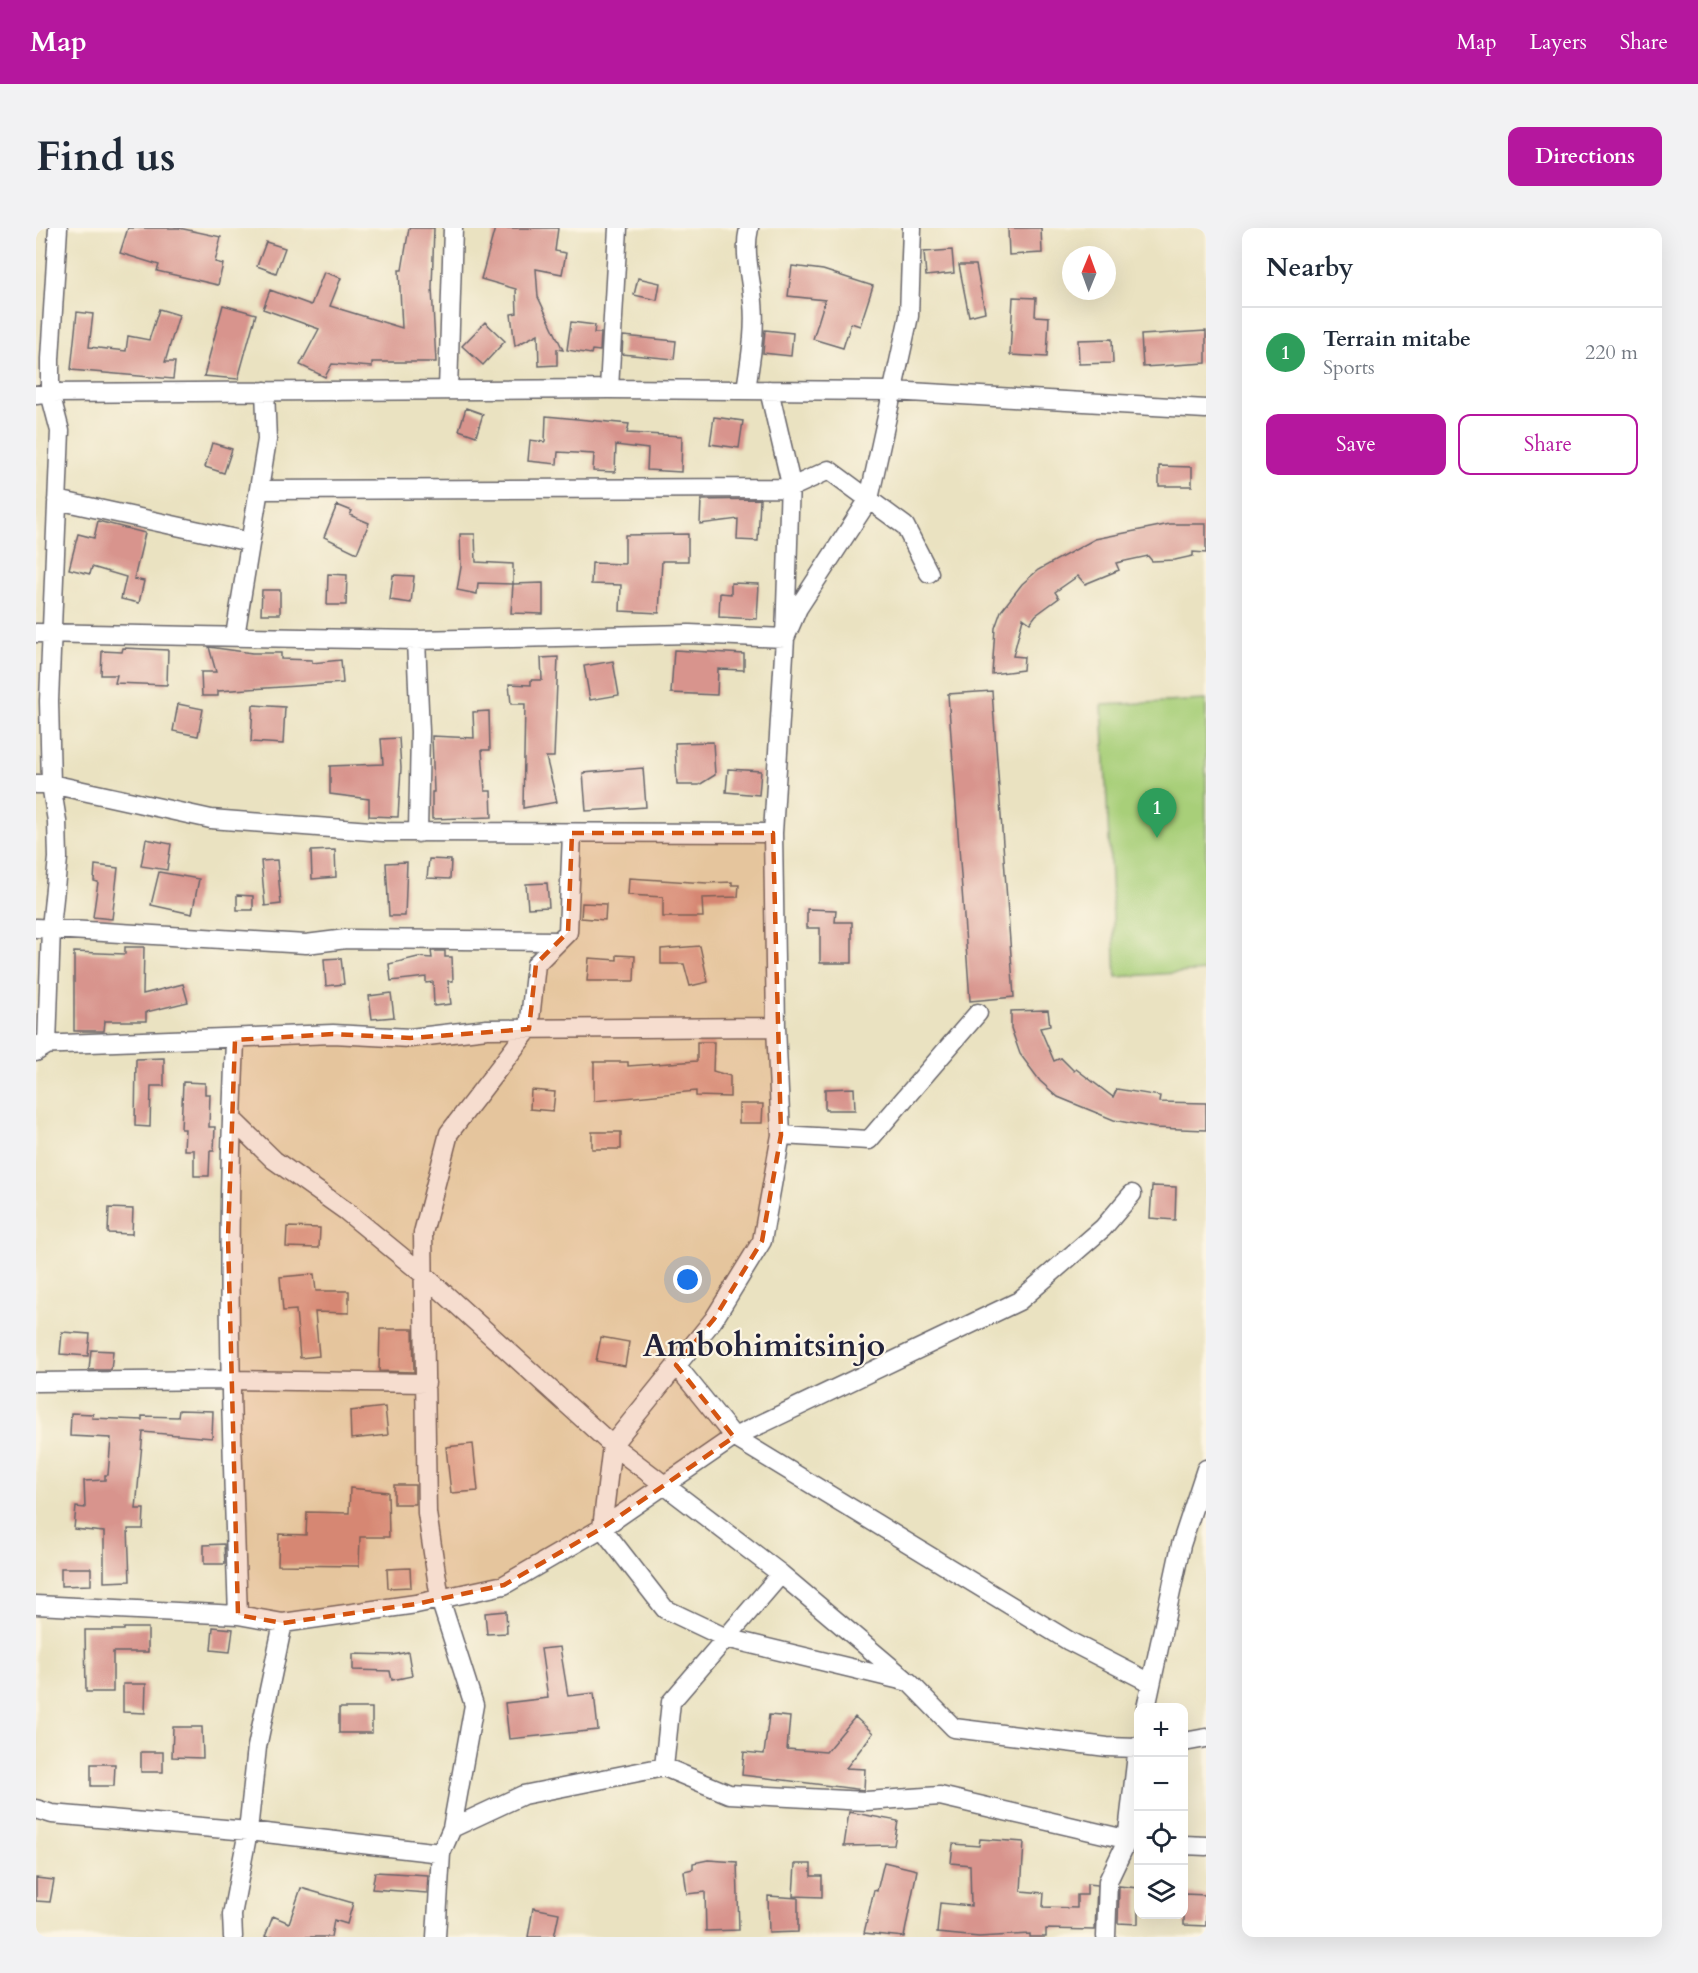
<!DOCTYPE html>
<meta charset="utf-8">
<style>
:root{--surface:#fff;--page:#f2f2f3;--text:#1f2937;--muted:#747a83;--line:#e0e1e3;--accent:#b5179e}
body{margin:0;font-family:Cardo,serif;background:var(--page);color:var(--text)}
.controls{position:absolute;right:18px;bottom:18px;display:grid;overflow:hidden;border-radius:12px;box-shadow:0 6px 24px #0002}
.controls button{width:54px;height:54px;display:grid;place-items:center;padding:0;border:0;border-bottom:2px solid var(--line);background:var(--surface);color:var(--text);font:30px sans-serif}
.compass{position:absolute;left:1026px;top:18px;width:54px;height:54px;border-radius:50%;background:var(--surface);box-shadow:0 6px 24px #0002;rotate:1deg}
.you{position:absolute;left:652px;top:1052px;width:21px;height:21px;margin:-15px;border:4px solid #fff;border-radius:50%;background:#1a73e8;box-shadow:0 0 0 9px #1a73e833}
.badge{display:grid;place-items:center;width:39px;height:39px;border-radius:50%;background:var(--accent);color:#fff;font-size:20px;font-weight:700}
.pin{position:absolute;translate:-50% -50px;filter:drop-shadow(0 2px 3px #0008)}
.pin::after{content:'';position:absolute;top:32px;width:21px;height:18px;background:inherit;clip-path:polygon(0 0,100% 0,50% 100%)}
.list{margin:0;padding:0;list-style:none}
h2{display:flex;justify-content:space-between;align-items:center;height:78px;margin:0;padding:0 24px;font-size:26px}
h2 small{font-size:20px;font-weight:400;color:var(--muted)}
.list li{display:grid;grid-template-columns:39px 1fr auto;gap:18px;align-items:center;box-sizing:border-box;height:90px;padding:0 24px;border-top:2px solid var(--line)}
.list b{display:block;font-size:22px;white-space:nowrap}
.list p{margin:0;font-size:20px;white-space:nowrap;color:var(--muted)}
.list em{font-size:20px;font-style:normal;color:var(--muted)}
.actions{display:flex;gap:12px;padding:18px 24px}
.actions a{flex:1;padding:14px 0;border:2px solid var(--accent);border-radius:12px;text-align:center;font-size:21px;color:var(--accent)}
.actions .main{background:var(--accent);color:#fff}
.icon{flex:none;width:33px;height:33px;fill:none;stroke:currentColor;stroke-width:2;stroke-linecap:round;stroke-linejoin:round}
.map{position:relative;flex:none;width:1170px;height:1709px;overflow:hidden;border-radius:12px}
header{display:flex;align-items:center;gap:36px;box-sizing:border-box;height:84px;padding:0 30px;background:var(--accent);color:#fff}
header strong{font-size:28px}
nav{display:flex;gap:33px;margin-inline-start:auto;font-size:21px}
.intro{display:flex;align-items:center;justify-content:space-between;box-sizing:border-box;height:144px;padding:0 36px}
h1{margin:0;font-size:42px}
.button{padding:15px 27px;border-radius:12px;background:var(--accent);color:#fff;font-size:21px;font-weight:700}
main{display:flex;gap:36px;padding:0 36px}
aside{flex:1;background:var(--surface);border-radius:12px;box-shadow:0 6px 24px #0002}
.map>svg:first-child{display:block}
.green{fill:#a8cf79;stroke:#65785a;stroke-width:1.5}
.building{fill:#d8948d}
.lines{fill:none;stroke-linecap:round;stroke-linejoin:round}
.minor-casing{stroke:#68656a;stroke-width:21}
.minor{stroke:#fff;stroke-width:18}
.marked{fill:#d45411;fill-opacity:0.2;stroke:#d45411;stroke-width:4.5;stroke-dasharray:12 8;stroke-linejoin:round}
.labels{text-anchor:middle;stroke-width:4.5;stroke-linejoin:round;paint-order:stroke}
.district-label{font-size:32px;font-weight:bold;fill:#22223b;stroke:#fcf5e5}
</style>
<header>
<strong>Map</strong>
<nav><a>Map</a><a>Layers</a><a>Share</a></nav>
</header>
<div class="intro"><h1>Find us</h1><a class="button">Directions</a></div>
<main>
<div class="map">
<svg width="1170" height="1709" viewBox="0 0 1170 1709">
<rect width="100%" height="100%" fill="#fcf5e5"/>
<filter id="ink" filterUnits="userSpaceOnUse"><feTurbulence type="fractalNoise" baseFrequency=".0167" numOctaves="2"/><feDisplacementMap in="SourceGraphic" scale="12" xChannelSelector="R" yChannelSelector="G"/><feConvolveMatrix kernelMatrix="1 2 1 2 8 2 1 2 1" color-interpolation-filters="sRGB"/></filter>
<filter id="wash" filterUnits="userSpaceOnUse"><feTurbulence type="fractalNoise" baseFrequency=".008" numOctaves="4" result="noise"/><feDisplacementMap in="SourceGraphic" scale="24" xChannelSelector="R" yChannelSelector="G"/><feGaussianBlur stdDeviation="1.35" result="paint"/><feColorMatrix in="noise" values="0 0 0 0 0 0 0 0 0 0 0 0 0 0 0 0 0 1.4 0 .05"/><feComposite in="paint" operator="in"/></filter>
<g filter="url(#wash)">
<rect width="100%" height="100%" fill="#eae2c1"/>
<!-- green -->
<path class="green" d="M 1170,472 L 1170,743 L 1080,749 L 1066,477 Z"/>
<g id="blocks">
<!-- building -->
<path class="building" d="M 92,0 L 143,0 L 185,9 L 179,34 L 187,36 L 182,57 L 121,43 L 123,37 L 84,25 Z
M 373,0 L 398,0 L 396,60 L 400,134 L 336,134 L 336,139 L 296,136 L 289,149 L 264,137 L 283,101 L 227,81 L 234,62 L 275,77 L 288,44 L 305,50 L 294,78 L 366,100 L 363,42 L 366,42 Z
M 459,0 L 522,0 L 519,23 L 530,25 L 526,46 L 500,41 L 502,69 L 527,122 L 521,121 L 521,137 L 503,138 L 502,106 L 479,118 L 475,86 L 481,85 L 480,61 L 445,51 Z
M 972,0 L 1005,0 L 1006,25 L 973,27 Z
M 230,14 L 249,20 L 240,45 L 221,38 Z
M 916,22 L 918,45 L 890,48 L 888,24 Z
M 923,37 L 940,37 L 949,84 L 933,88 Z
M 756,38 L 787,42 L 837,58 L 824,98 L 815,95 L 807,120 L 777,111 L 789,72 L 752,68 Z
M 602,50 L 624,55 L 621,72 L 598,67 Z
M 977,69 L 1000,70 L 999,88 L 1013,89 L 1011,129 L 974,127 Z
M 187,77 L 220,86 L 202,151 L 168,148 Z
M 123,81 L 143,87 L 129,134 L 139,134 L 137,151 L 35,142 L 41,84 L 57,86 L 53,119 L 90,123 L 92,108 L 113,112 Z
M 449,94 L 469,113 L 447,137 L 426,118 Z
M 535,94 L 559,97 L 558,105 L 565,105 L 564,123 L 556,122 L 555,126 L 531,122 Z
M 729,102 L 757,105 L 755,128 L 727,125 Z
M 1170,103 L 1170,135 L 1107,139 L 1105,107 Z
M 587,108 L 640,113 L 638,131 L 586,126 Z
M 1076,111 L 1077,135 L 1043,136 L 1042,112 Z
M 430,180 L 447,186 L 440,208 L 423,202 Z
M 510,188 L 593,196 L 591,205 L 646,208 L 645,244 L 611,242 L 612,221 L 580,217 L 579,244 L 557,243 L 558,226 L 522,224 L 521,236 L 492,233 L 494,212 L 509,214 Z
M 678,189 L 707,193 L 703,220 L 674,216 Z
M 176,215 L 196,221 L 188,245 L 169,239 Z
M 1123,238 L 1156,239 L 1156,258 L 1123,258 Z
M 724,271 L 722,313 L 701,312 L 702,291 L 664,296 L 665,272 Z
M 301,277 L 316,283 L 314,287 L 333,295 L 321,325 L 288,309 Z
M 62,293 L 109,305 L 98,351 L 108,353 L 103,375 L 85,371 L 90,349 L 56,339 L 54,346 L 33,341 L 42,306 L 58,310 Z
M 1134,296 L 1170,296 L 1170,325 L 1157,324 L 1157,328 L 1139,332 L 1116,333 L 1112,328 L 1080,335 L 1083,342 L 1049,356 L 1042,348 L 1019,364 L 1023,370 L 1000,387 L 994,395 L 987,390 L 977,428 L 988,429 L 987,442 L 956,446 L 959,400 L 965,383 L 986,356 L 1002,342 L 1059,311 Z
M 424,306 L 439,306 L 440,334 L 477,336 L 477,356 L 442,355 L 441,366 L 421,362 L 425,339 Z
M 652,306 L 652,333 L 626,333 L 623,385 L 584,383 L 585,357 L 555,356 L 556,335 L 589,336 L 589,307 Z
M 292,346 L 311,347 L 310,377 L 291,377 Z
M 357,347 L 378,348 L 375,375 L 354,372 Z
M 507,355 L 507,386 L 475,385 L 477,356 Z
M 695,355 L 723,356 L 721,391 L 683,389 L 684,365 L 695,366 Z
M 226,362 L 244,362 L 244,386 L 225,386 Z
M 173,419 L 216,425 L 245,425 L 245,431 L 276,432 L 276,435 L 305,432 L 307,455 L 182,463 L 182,468 L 166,468 L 165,444 L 180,444 Z
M 87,420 L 132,422 L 131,457 L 79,455 L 81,447 L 65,447 L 66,423 L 86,424 Z
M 638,422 L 708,426 L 708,442 L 682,441 L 681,467 L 635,465 Z
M 522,429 L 518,529 L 510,529 L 521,574 L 487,580 L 489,476 L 475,476 L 473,456 L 495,457 L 495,452 L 506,452 L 505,430 Z
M 577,433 L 583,467 L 554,472 L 548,438 Z
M 956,463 L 978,769 L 934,773 L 912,466 Z
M 142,476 L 167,481 L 162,508 L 137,503 Z
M 217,477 L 249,479 L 247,516 L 215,514 Z
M 453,483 L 454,522 L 446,522 L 449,563 L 455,563 L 456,589 L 396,591 L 396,564 L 398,564 L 396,508 L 438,510 L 437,484 Z
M 363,510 L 365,540 L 362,589 L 333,588 L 333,571 L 294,566 L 294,538 L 347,536 L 345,511 Z
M 677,514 L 679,547 L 663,557 L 641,557 L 639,515 Z
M 607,540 L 610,579 L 550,583 L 547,545 Z
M 692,541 L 725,543 L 723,567 L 690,564 Z
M 110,611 L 135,616 L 131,642 L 105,638 Z
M 299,622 L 300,649 L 276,651 L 275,623 Z
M 393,631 L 415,632 L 414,651 L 391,650 Z
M 241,632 L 245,676 L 229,678 L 225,633 Z
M 371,634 L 369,688 L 353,688 L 350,635 Z
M 59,637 L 82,640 L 76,691 L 57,689 L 62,654 L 58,653 Z
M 123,644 L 163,651 L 156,686 L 115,677 Z
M 593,650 L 671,655 L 696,654 L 696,657 L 703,657 L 702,669 L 666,670 L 667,689 L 627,689 L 627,669 L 592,667 Z
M 511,655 L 513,679 L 492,680 L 490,656 Z
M 201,667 L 217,668 L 217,682 L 201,682 Z
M 546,675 L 570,676 L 569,692 L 545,690 Z
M 771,681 L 800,682 L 799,694 L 816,694 L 816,735 L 784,735 L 784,700 L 771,700 Z
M 664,718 L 672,754 L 654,758 L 648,736 L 625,736 L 625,721 Z
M 89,719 L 108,719 L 107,766 L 147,756 L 152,774 L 110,784 L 110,793 L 69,793 L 68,803 L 38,803 L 38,724 L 89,726 Z
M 395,723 L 409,723 L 409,729 L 416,729 L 417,753 L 412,753 L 415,776 L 398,778 L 397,754 L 390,755 L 390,749 L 355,753 L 353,736 L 382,729 L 396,730 Z
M 581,727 L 599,728 L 598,753 L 551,753 L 553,730 L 581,732 Z
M 305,730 L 308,756 L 290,758 L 288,731 Z
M 355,765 L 358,789 L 336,791 L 333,768 Z
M 1012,782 L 1014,798 L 1004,800 L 1018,833 L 1025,830 L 1038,843 L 1040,841 L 1077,869 L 1081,861 L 1124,868 L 1123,874 L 1170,875 L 1170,902 L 1119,900 L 1078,892 L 1022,869 L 1004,853 L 984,826 L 975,800 L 975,783 Z
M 661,814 L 678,814 L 677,843 L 694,848 L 694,869 L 660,868 L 660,863 L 558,873 L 558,834 L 592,834 L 592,838 L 661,833 Z
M 128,830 L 128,858 L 115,858 L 114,899 L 99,898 L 100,831 Z
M 147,854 L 169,855 L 169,866 L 174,866 L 173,899 L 179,899 L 178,923 L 174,923 L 173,948 L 158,948 L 158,922 L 148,922 L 149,901 L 145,901 Z
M 818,860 L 819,882 L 789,882 L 789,861 Z
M 495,862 L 519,864 L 517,883 L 494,881 Z
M 703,876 L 727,876 L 726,895 L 703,895 Z
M 556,904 L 585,904 L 585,921 L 556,921 Z
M 1116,958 L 1140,959 L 1139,992 L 1114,990 Z
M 73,980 L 97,981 L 96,1006 L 72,1005 Z
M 251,999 L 284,1000 L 283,1020 L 250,1019 Z
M 278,1046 L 280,1063 L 313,1063 L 313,1085 L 279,1084 L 283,1128 L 264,1130 L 260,1082 L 247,1083 L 244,1049 Z
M 344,1101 L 377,1101 L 378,1144 L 343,1143 Z
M 26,1104 L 54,1106 L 52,1128 L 24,1126 Z
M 565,1109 L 593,1114 L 589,1138 L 560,1133 Z
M 55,1122 L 77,1123 L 75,1142 L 53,1142 Z
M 349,1179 L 352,1207 L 315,1211 L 314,1183 Z
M 143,1182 L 177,1183 L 176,1210 L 107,1204 L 100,1281 L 108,1281 L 107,1301 L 92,1301 L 94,1353 L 68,1354 L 68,1304 L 38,1301 L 40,1279 L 49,1280 L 48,1253 L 69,1252 L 69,1247 L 72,1247 L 75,1210 L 34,1208 L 35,1185 L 57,1186 L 56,1190 L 106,1192 L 106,1188 L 142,1189 Z
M 437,1216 L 442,1263 L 415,1265 L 410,1219 Z
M 358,1257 L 379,1257 L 379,1276 L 358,1276 Z
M 314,1260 L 352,1264 L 353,1309 L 324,1309 L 323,1338 L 242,1337 L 243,1306 L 270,1307 L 271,1284 L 313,1285 Z
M 188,1316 L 189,1336 L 168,1336 L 168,1317 Z
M 25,1340 L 55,1340 L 55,1357 L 25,1358 Z
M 374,1340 L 375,1359 L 352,1360 L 351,1341 Z
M 470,1383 L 471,1405 L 451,1406 L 449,1385 Z
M 177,1399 L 197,1401 L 194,1424 L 175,1422 Z
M 88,1400 L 112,1400 L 112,1424 L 77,1424 L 77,1464 L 50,1464 L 49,1402 L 88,1402 Z
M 524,1419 L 532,1468 L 558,1465 L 562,1502 L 473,1511 L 469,1475 L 512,1470 L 505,1421 Z
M 372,1424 L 376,1448 L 356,1452 L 354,1443 L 317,1442 L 317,1426 L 357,1427 Z
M 87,1456 L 110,1456 L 109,1485 L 87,1484 Z
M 303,1480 L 336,1480 L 336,1505 L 303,1505 Z
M 733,1487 L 754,1489 L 751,1521 L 790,1524 L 819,1489 L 837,1505 L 810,1540 L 829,1541 L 828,1562 L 706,1547 L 708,1524 L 728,1526 Z
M 137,1499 L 166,1499 L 167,1530 L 136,1529 Z
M 105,1524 L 127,1524 L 127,1544 L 105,1544 Z
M 55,1536 L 79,1536 L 78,1558 L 55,1558 Z
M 813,1584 L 862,1593 L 858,1617 L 808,1618 Z
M 944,1611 L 988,1614 L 985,1663 L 1008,1665 L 1007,1679 L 1041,1680 L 1041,1667 L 1051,1667 L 1051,1656 L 1061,1657 L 1059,1702 L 1010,1701 L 1010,1709 L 994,1709 L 994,1706 L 943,1709 L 901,1705 L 904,1675 L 935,1678 L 934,1637 L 915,1635 L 917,1616 L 943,1618 Z
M 672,1632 L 701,1634 L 703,1702 L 670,1703 L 669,1664 L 651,1666 L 648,1643 L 657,1641 L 657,1635 Z
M 848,1634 L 881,1642 L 868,1709 L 828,1705 L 838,1662 L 841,1663 Z
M 759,1636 L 775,1636 L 775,1648 L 786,1648 L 786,1669 L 757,1668 Z
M 339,1644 L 392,1647 L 391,1665 L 336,1661 Z
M 0,1650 L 18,1652 L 14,1674 L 0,1673 Z
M 1083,1658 L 1102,1660 L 1102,1696 L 1082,1695 Z
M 265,1660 L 317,1675 L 311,1696 L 298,1692 L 295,1709 L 229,1709 L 237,1688 L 253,1695 Z
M 1148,1666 L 1170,1667 L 1170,1698 L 1148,1697 Z
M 732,1668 L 762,1670 L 762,1704 L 733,1705 Z
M 497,1680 L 523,1685 L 518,1709 L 492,1709 Z"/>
</g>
</g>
<g filter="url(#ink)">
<use href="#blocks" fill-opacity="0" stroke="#68656a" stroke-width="1.5"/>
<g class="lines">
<defs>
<path id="minor" d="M 573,161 L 582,0
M 412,162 L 417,0
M 710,162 C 714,133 720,104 717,74 C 715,48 707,26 713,0
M 733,162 L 754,252 L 749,410 L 737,605 L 740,799 L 745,907
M 0,167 L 14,165 L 573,161 L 856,163 L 1170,181
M 223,262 L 754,260 L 793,242 L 869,298 L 893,345
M 21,272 L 214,314
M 0,405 L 380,412 L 653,406 L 749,410 L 762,380 L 833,271 L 873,88 L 876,0
M 199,408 L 231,212 L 229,163
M 380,412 L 384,504 L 382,605
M 0,556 L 15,556 L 175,591 L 348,604 L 737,605
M 0,700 L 270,716 L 310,711 L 523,713
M 942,785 L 833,912 L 745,907 L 726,1013 L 678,1091 L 576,1217 L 566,1300 L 629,1381 L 690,1410 L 873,1454 L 918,1500 L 1071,1519 L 1102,1520
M 199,812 L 196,891 L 238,932 L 310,983 L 388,1047 L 576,1217 L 745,1346 L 869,1451
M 0,817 L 297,806 L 374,810 L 451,801 L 740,799
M 0,824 L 11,817 L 15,700 L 22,630 L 21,593 L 15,556 L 13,473 L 24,203 L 14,165 L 14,131 L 22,0
M 196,891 C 190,1057 196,1222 202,1387
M 640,1137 L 698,1209 L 1033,1413 L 1115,1455
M 0,1154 L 193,1152 L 390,1155
M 0,1377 L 202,1387 L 247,1395 L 380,1376 L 468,1357 L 566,1300 L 698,1209 L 983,1073 L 1067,1000 L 1096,966
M 1110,1480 L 1145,1317 L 1170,1241
M 1148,1514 L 1170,1510
M 628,1539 L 635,1474 L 745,1346
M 0,1581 L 16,1586 L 212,1603 L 405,1625 L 416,1600 L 487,1567 L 628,1539 L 693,1566 L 830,1573 L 904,1568 L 1102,1614
M 416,1600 L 438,1477 L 404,1371 L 391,1285 L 387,1005 L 413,905 L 493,801 L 500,736 L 532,704 L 536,605
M 1148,1617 L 1170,1618
M 197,1709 L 196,1687 L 212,1603 L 221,1519 L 247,1395
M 400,1709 L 405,1625
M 1070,1709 L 1072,1653 L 1091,1613 L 1102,1518"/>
</defs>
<!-- minor casing -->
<use href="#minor" class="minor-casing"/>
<!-- minor -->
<use href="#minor" class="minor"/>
</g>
</g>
<!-- marked area -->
<path class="marked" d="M 536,605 L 737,605 L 745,907 L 726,1013 L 678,1091 L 640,1137 L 698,1209 L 566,1300 L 468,1357 L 380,1376 L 247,1395 L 202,1387 L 192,1009 L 199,812 L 297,806 L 374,810 L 493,801 L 500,736 L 532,704 Z"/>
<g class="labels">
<!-- district labels -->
<g class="district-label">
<text x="728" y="1128">Ambohimitsinjo</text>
</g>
</g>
</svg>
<div class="controls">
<button>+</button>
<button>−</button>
<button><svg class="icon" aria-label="locate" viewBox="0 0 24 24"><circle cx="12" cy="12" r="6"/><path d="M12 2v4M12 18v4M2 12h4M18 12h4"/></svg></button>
<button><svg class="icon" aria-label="layers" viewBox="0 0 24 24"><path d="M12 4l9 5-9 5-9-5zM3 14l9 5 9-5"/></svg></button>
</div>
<svg class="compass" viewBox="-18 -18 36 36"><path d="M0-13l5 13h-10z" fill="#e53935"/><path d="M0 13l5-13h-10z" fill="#747a83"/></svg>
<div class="you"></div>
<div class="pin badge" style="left:1121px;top:610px;background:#2e9e5b">1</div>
</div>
<aside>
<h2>Nearby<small></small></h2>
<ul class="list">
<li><span class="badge" style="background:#2e9e5b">1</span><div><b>Terrain mitabe</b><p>Sports</p></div><em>220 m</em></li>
</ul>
<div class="actions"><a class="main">Save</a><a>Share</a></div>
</aside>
</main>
